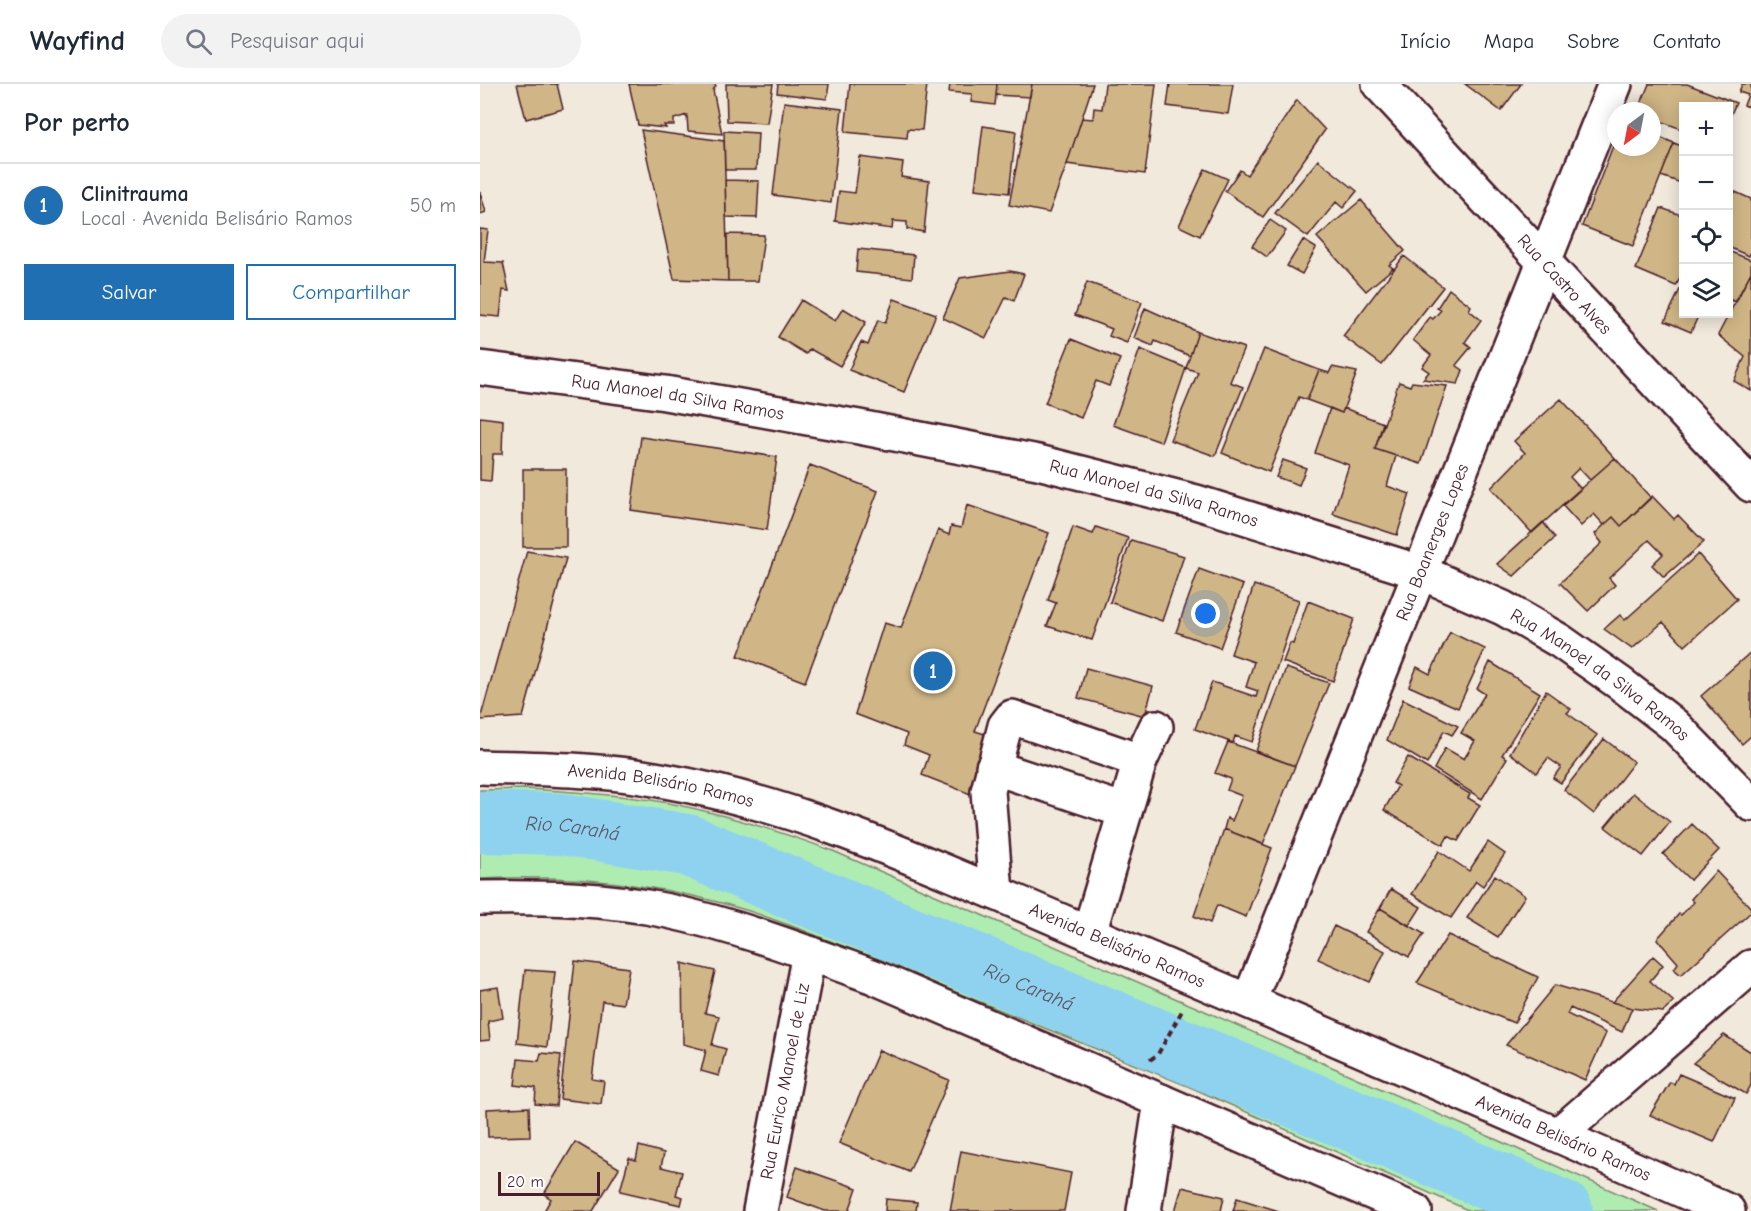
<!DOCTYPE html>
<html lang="pt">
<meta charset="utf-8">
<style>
:root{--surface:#fff;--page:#f2f2f3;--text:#1f2937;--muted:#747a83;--line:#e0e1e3;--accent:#1f6fb2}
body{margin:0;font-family:"Comic Neue",sans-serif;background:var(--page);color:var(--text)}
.controls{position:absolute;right:18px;top:18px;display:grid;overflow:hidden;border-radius:0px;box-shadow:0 3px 15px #0003}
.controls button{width:54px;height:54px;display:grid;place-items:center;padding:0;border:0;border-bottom:2px solid var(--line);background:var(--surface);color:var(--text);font:30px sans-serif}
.compass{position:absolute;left:1127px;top:18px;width:54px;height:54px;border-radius:50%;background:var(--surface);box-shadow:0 3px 15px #0003;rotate:212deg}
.scale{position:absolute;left:18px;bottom:15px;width:102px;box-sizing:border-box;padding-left:6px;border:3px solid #4a1f2b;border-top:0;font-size:16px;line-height:21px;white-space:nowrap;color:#4a1f2b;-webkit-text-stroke:4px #fff;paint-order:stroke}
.you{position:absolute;left:726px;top:530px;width:21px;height:21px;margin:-15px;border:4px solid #fff;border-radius:50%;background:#1a73e8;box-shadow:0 0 0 9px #1a73e833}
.badge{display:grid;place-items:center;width:39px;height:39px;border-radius:50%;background:var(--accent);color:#fff;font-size:20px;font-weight:700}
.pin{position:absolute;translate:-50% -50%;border:3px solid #fff;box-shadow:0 2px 6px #0006}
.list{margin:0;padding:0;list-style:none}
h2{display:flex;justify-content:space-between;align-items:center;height:78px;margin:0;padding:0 24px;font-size:26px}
h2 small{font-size:20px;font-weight:400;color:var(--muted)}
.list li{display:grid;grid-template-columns:39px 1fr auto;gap:18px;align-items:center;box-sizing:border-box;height:84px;padding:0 24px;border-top:2px solid var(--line)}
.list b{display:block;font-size:22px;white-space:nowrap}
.list p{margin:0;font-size:20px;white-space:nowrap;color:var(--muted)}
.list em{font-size:20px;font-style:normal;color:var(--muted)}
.actions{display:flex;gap:12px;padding:18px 24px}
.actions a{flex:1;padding:14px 0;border:2px solid var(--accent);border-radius:0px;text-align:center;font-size:21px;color:var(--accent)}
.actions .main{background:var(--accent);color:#fff}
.icon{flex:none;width:33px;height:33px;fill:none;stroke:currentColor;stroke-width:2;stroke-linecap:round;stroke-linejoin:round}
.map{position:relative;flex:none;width:1271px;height:1127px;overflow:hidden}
header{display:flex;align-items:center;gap:36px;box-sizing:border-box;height:84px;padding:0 30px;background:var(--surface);border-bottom:2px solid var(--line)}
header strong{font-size:28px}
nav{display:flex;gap:33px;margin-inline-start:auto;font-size:21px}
.search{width:420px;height:54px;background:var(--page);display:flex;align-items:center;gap:15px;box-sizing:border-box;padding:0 21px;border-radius:33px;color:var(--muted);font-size:22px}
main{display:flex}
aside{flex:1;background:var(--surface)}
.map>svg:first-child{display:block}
.green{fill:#afecb2;stroke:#7c866e;stroke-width:1.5}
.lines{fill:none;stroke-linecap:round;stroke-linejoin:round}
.river{stroke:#8ed2f0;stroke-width:62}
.building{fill:#d0b686;stroke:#4a1f2b;stroke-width:1.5}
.minor-casing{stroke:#4a1f2b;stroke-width:38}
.major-casing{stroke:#4a1f2b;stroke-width:38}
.path{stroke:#4a1f2b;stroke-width:4;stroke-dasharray:6 4.5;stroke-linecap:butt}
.minor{stroke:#fff;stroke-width:33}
.major{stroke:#fff;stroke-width:33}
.labels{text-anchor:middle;stroke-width:4.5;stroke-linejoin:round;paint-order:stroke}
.street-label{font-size:18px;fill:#4a1f2b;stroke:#fff}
.water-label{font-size:20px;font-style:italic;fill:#5e5566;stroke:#fff}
</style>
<header>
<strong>Wayfind</strong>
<div class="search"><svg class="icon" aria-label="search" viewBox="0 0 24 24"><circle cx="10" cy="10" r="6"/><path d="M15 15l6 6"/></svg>Pesquisar aqui</div>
<nav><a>Início</a><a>Mapa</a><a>Sobre</a><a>Contato</a></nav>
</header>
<main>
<aside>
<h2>Por perto<small></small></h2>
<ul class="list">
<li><span class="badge">1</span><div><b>Clinitrauma</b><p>Local · Avenida Belisário Ramos</p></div><em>50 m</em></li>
</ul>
<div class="actions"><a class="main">Salvar</a><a>Compartilhar</a></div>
</aside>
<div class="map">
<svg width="1271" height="1127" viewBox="0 0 1271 1127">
<rect width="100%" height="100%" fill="#f1e9db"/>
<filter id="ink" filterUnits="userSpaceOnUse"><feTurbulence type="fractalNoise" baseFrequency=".0167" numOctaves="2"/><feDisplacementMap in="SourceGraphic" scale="12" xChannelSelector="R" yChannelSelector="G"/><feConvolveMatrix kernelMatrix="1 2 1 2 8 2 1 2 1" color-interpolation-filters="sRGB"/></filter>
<g filter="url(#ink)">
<!-- green -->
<path class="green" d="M 46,705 C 88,707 129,710 171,716 C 233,726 293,745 353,767 L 718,924 L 1178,1127 L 990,1127 L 710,1003 L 325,847 C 306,840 288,833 269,827 C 183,800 90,790 0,795 L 0,706 Z"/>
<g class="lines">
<!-- river -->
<path class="river" id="s1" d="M 0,738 L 82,740 L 207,761 L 881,1040 L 1082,1127"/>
</g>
<!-- building -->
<path class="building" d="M 37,0 L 77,0 L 83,25 L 46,35 Z
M 149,0 L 235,0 L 236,2 L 233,6 L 242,50 L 208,47 L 207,31 L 194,35 L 194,41 L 184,41 L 186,44 L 158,41 Z
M 246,0 L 293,0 L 287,39 L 247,37 Z
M 298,0 L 349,0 L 347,15 L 297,9 Z
M 370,0 L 447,0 L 442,46 L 428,45 L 427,54 L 365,48 Z
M 470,0 L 517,0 L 515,21 L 491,18 L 492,10 L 469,8 Z
M 517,0 L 552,0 L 550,13 L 516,11 Z
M 552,0 L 613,0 L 587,80 L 569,129 L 529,121 Z
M 625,0 L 676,0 L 665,90 L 587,80 L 602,34 L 613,35 L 614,24 L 622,25 Z
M 690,0 L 753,0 L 748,30 L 687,22 Z
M 985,0 L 1041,0 L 1021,27 Z
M 1169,0 L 1207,0 L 1256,19 L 1248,37 L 1248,22 L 1204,22 L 1204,46 L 1172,34 L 1172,27 L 1158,27 Z
M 1262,0 L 1271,0 L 1271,24 L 1264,21 L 1268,11 L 1259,8 Z
M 817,16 L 845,46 L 783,133 L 745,107 L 760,86 L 767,91 Z
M 304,18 L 362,25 L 351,119 L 293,111 Z
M 503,42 L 536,47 L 529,109 L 495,105 Z
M 161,46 L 244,57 L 248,197 L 194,195 Z
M 244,47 L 278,49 L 276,86 L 245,86 Z
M 1172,50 L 1194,59 L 1153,162 L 1102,142 L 1136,54 L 1136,63 L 1172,63 Z
M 1194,59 L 1204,63 L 1204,100 L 1181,92 Z
M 380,73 L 423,79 L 421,93 L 449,97 L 444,148 L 427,145 L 427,138 L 413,137 L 412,145 L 355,137 L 359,107 L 375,109 Z
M 838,76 L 877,107 L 863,124 L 856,118 L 828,153 L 795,129 Z
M 725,85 L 748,95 L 720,152 L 699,142 Z
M 245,96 L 279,97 L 277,134 L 246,133 Z
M 1251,106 L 1271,115 L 1271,168 L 1269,172 L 1248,163 L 1248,113 Z
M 0,108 L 6,128 L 0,130 Z
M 881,116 L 925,167 L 909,181 L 913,184 L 886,207 L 837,153 Z
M 1181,124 L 1204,132 L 1204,185 L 1196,202 L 1156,185 Z
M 790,136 L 806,147 L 787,173 L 772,162 Z
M 0,145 L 8,146 L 4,178 L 23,179 L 29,207 L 23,206 L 20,233 L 0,231 Z
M 247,150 L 284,151 L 278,197 L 248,197 Z
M 823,156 L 836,164 L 822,190 L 807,182 Z
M 378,165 L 434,171 L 432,194 L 376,188 Z
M 1248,167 L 1271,176 L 1271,188 L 1256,218 L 1248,215 Z
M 924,172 L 963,203 L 902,281 L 863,252 Z
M 530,187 L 544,190 L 534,217 L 526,213 L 506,254 L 463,234 L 480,194 Z
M 1271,188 L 1271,307 L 1254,297 L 1265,273 L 1238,251 Z
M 1204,197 L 1204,230 L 1219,230 L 1211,248 L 1185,237 Z
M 607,198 L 662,218 L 647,259 L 629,252 L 632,245 L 595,231 Z
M 969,205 L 991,222 L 989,226 L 1001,236 L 985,258 L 991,263 L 976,281 L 983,286 L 978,300 L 943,295 L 949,288 L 942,283 L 951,271 L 933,256 L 950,233 L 953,235 L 961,226 L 957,224 Z
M 414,215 L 456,230 L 424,308 L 369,286 L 381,258 L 388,261 L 398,236 L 405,239 Z
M 321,216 L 355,237 L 363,224 L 386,238 L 360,282 L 330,265 L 326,270 L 298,253 Z
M 665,224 L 718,248 L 710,272 L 675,257 L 673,262 L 654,254 Z
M 718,248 L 764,264 L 750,298 L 763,303 L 735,372 L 690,356 L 718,288 L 706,284 Z
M 591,255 L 640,275 L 629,302 L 616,297 L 601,334 L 565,319 Z
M 660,265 L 706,284 L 681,358 L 633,341 Z
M 784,265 L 839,286 L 827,316 L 819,313 L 789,388 L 742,369 Z
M 852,283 L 877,288 L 862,329 L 827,316 L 839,286 L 849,289 Z
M 919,298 L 930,302 L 932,298 L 967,302 L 941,380 L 895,365 Z
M 1081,315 L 1135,374 L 1110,396 L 1099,384 L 1090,393 L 1101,405 L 1052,449 L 1011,404 L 1045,369 L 1034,357 Z
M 850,324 L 862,329 L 864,324 L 903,339 L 895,365 L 916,372 L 907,402 L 930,410 L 917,451 L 853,430 L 869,381 L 835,369 Z
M 0,333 L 23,336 L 22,370 L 13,370 L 11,397 L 0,396 Z
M 161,353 L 297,373 L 287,446 L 151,426 Z
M 1135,374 L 1171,414 L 1141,442 L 1133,433 L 1124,441 L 1114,430 L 1101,442 L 1082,421 Z
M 803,376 L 826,384 L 819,401 L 796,393 Z
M 330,381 L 398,407 L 325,598 L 258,572 Z
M 43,385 L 86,385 L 86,463 L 43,463 Z
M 1172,412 L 1194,435 L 1198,431 L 1224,458 L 1184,493 L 1172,481 L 1183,470 L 1169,456 L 1129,494 L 1135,501 L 1108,527 L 1080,499 L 1122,459 L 1115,450 L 1124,441 L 1133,433 L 1141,442 Z
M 487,421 L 569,449 L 495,647 L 511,652 L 493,711 L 442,691 L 449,671 L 424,661 L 427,650 L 375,630 L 404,539 L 421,544 L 458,446 L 469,451 L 471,442 L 481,444 Z
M 1063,438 L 1075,454 L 1034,492 L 1017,480 Z
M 593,443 L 613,450 L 616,443 L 648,454 L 612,556 L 567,542 L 576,519 L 568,516 Z
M 651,456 L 704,472 L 682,537 L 630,518 Z
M 47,467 L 86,474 L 43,633 L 0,636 Z
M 1218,470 L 1257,515 L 1205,562 L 1183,538 L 1152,565 L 1124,545 L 1140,531 L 1145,536 Z
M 719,485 L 763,501 L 740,564 L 696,548 Z
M 774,501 L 819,516 L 772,658 L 755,652 L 753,659 L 715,645 L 732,598 L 776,613 L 778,607 L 766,603 L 774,578 L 751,570 Z
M 828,517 L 874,535 L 853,597 L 803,578 L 810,559 L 813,560 Z
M 970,548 L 1005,565 L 978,624 L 929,602 L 937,583 L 950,590 Z
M 1271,568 L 1271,652 L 1262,660 L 1221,612 Z
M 1010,578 L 1060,609 L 1022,671 L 1027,674 L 1002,715 L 954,685 L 965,664 L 984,675 L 995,657 L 981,649 L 1005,610 L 997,605 Z
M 606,584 L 673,602 L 665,632 L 598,614 Z
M 806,584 L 849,599 L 815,682 L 776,667 Z
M 1066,607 L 1091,625 L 1087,629 L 1117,651 L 1081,699 L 1073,694 L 1081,683 L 1068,674 L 1057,689 L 1030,669 Z
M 923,615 L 978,642 L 972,651 L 964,647 L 947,680 L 907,656 Z
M 1124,655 L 1154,678 L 1114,730 L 1084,706 Z
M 748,658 L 815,682 L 783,760 L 744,745 L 747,734 L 752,737 L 762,712 L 747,706 L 751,695 L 735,689 Z
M 928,673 L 990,710 L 988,714 L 1000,721 L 978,757 L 968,752 L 963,761 L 904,726 L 918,702 L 913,699 Z
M 1153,709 L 1190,738 L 1163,772 L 1125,743 Z
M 1212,740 L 1239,766 L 1210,796 L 1183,770 Z
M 744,745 L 792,764 L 766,833 L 737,821 L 730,839 L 714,832 Z
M 1008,758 L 1025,770 L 1003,802 L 996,797 L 971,834 L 932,810 L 959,767 L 989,787 Z
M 1236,787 L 1271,824 L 1271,828 L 1201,891 L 1194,885 L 1198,879 L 1177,855 L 1199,830 L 1201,831 L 1214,818 L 1211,815 Z
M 1015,791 L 1045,812 L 1018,853 L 987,834 Z
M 911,805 L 941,823 L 929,842 L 900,824 Z
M 900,824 L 944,850 L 929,873 L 886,848 Z
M 854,842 L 905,867 L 890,898 L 838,875 Z
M 968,851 L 1058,893 L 1034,939 L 937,899 Z
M 1173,872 L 1183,881 L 1170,897 L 1194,918 L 1183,928 L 1152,924 L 1132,918 Z
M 95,877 L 149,884 L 143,920 L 122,917 L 112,995 L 124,997 L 121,1020 L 80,1015 Z
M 202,879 L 235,887 L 225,929 L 239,932 L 232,961 L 246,965 L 239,992 L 221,987 L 226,966 L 203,960 Z
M 45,886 L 75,888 L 67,963 L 37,959 Z
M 1075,901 L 1152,924 L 1142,948 L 1090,924 L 1087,930 L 1126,949 L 1105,996 L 1026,961 Z
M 18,903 L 23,934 L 8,937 L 10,956 L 0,957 L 0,906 Z
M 1244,951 L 1271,968 L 1271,1001 L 1266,1010 L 1213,979 Z
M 399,966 L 469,996 L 429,1088 L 359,1059 Z
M 61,969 L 81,971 L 76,1022 L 55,1020 L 56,1004 L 35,1001 L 38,975 L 59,977 Z
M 1199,990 L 1255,1014 L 1234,1058 L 1170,1031 L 1190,998 L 1194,1000 Z
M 49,1023 L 50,1052 L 8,1053 L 7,1025 Z
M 95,1058 L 139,1084 L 113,1127 L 64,1127 L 71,1115 L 64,1110 Z
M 159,1062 L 184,1069 L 181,1083 L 202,1088 L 196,1111 L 203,1113 L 201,1121 L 140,1107 L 149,1074 L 156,1076 Z
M 481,1067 L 591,1089 L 584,1127 L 470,1127 Z
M 317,1083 L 377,1104 L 369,1127 L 345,1127 L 307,1113 Z
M 702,1103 L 744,1113 L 741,1127 L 695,1127 Z
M 757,1114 L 799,1127 L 753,1127 Z
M 406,1115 L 437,1118 L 436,1127 L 405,1127 Z"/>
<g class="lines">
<defs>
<g id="minor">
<path id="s2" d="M 0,284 L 185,309 L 379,343 L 558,378 L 716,418 L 940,488 L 1023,524 L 1080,557 L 1141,600 L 1194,641 L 1271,720"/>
<path d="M 513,683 L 645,727"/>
<path d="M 516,809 L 508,707 L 525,642 L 532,633 L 660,677"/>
<path d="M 609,849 L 660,677 L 676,643"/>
<path id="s3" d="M 769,917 L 1135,0"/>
<path d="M 1079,1050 L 1271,883"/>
<path id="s4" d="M 280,1127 L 329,869"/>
<path d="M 664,1127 L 681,1017"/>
</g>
<g id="major">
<path id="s5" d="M 899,0 L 1271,401"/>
<path id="s6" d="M 0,683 C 59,685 123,685 180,696 C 297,716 408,763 516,809 C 582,838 648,865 714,894 C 892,970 1071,1047 1248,1127"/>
<path d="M 0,814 C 63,813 126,814 188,827 C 258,842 326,868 394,893 L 935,1127"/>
</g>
</defs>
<!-- minor casing -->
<use href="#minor" class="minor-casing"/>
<!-- major casing -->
<use href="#major" class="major-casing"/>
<!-- path -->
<path class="path" d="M 670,976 L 678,970 L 703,925"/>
<!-- minor -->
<use href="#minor" class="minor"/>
<!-- major -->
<use href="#major" class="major"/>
</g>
</g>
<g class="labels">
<!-- street labels -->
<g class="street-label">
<text dy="6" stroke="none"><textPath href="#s5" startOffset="273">Rua Castro Alves</textPath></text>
<text dy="6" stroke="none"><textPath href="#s2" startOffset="200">Rua Manoel da Silva Ramos</textPath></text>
<text dy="6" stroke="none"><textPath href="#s2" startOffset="686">Rua Manoel da Silva Ramos</textPath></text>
<text dy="6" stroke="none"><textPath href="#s3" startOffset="494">Rua Boanerges Lopes</textPath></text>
<text dy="6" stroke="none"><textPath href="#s2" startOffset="1172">Rua Manoel da Silva Ramos</textPath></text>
<text dy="6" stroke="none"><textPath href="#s6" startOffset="182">Avenida Belisário Ramos</textPath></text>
<text dy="6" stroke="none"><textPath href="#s6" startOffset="668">Avenida Belisário Ramos</textPath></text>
<text dy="6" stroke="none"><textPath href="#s4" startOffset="132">Rua Eurico Manoel de Liz</textPath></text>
<text dy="6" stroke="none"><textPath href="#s6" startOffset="1154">Avenida Belisário Ramos</textPath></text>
</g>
<!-- water labels -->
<g class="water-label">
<text dy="7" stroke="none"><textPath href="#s1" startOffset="93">Rio Carahá</textPath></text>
<text dy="7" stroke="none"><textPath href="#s1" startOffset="579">Rio Carahá</textPath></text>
</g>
</g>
</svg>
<div class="controls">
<button>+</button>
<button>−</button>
<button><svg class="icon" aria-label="locate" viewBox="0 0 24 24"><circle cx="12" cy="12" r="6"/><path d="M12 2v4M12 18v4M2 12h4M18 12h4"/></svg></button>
<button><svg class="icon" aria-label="layers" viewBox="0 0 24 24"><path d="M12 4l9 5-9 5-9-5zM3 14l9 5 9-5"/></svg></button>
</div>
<svg class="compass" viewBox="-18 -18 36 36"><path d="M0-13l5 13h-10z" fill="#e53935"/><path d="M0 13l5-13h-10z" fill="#747a83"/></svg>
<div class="scale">20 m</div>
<div class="you"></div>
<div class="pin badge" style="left:453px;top:587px">1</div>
</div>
</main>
